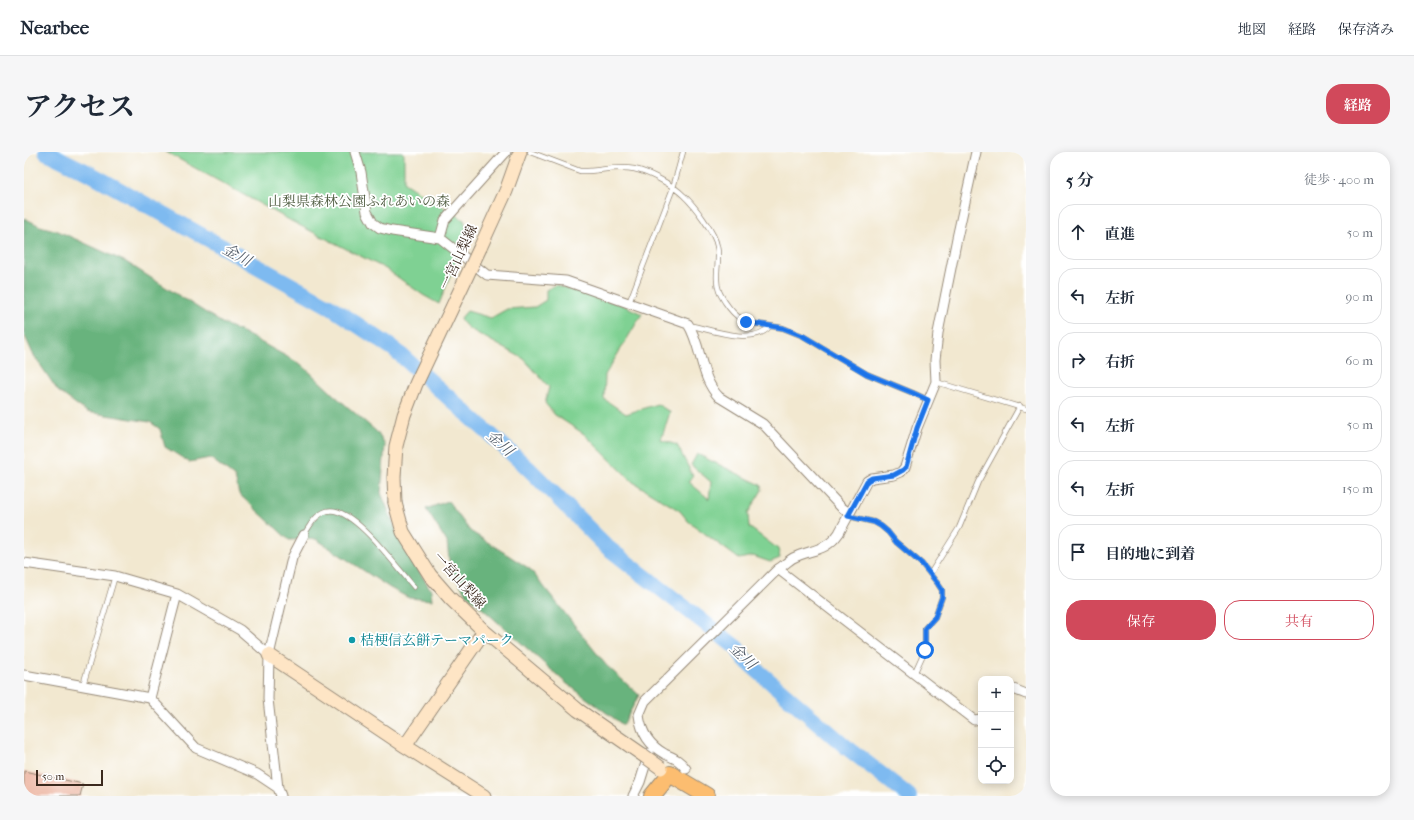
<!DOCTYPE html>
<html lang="ja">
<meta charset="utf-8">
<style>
:root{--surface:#fff;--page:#f6f6f7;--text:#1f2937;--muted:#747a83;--line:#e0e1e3;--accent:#d1495b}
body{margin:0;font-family:"IM FELL French Canon","Noto Serif JP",serif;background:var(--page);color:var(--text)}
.controls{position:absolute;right:12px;bottom:12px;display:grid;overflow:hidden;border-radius:8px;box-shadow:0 2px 10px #0003}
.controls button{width:36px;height:36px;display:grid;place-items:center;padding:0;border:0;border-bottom:1px solid var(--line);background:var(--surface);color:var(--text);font:20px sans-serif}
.scale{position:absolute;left:12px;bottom:10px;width:67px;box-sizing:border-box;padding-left:4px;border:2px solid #3b2a1e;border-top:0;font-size:11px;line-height:14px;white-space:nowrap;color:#3b2a1e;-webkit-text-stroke:3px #fff;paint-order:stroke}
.stop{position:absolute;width:12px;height:12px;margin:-9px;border:3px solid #1a73e8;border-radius:50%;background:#fff}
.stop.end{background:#1a73e8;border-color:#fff;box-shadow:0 1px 4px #0008}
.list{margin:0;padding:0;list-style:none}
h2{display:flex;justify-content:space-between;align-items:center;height:52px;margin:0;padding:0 16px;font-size:17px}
h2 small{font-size:13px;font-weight:400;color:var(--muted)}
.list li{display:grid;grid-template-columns:26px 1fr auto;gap:12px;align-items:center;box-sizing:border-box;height:56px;margin:0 8px 8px;padding:0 8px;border:1px solid var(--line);border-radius:16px}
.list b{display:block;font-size:15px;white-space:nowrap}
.list em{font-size:13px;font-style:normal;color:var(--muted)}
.actions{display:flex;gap:8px;padding:12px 16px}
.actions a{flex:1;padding:9px 0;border:1px solid var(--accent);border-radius:16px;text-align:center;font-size:14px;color:var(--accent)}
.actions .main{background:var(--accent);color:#fff}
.icon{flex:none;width:22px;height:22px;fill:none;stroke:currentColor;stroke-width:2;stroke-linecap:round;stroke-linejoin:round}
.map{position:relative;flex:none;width:1002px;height:644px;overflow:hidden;border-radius:16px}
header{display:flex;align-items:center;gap:24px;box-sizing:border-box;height:56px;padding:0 20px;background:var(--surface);border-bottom:1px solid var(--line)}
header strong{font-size:19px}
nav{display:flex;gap:22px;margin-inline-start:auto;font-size:14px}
.intro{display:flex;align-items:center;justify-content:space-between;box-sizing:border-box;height:96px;padding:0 24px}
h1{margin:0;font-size:28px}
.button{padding:10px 18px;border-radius:16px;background:var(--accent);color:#fff;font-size:14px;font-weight:700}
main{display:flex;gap:24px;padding:0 24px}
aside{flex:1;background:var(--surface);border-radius:16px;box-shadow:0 2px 10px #0003}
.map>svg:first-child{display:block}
.green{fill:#7fd193;stroke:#5d7e58}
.forest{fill:#67b37d;stroke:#516e4e}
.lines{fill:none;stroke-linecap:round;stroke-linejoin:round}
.river{stroke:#7ebaf0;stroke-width:16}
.building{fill:#ebaf9a}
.lane-casing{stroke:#968977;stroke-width:6}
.street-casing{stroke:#968977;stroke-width:11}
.secondary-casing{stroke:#968977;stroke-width:15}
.highway-casing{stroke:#968977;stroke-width:18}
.lane{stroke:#fff;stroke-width:4.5}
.street{stroke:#fff;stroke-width:9}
.secondary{stroke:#fee5c5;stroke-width:13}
.highway{stroke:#fcbd6f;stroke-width:16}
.secondary-bridge-casing{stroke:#968977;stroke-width:15;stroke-linecap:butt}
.secondary-bridge{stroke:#fee5c5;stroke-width:13}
.route{stroke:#1a73e8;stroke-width:5}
.culture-dot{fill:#0f9aa8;stroke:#fff;stroke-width:1.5}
.labels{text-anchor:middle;stroke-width:3.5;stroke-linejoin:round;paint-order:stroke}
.park-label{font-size:14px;fill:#4f5c41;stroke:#fff}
.street-label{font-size:14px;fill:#3b2a1e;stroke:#fff}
.culture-label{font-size:14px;fill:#0d838f;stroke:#fff;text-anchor:start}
.water-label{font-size:15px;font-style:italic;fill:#525c68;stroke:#fff}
</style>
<header>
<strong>Nearbee</strong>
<nav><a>地図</a><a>経路</a><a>保存済み</a></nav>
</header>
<div class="intro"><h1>アクセス</h1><a class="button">経路</a></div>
<main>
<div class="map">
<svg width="1002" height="644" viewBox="0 0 1002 644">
<rect width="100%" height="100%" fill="#fff"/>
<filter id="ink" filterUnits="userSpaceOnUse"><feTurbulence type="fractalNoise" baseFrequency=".025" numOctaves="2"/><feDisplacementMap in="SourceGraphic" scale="8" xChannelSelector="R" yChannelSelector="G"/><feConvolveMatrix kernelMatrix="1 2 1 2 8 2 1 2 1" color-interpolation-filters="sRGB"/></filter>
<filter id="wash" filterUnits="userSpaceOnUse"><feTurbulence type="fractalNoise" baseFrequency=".012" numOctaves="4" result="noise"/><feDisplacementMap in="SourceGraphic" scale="16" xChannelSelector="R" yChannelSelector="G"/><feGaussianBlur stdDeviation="0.9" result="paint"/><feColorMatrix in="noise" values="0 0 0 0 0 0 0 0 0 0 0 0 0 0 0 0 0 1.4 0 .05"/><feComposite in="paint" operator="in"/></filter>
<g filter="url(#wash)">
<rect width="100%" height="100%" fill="#f2e8d0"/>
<!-- green -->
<path class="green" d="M 142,0 L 378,0 L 380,2 L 380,31 L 440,68 L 445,84 L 430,114 L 415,152 L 399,143 L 362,117 L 269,70 Z
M 531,133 L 599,153 L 618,162 L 581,223 L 580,247 L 602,262 L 633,252 L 646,260 L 637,288 L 653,293 L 669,324 L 665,330 L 685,347 L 687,330 L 667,313 L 673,302 L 737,333 L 738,338 L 724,361 L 725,375 L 754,397 L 756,406 L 746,410 L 729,404 L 715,407 L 664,369 L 656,359 L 609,330 L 560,282 L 531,263 L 521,251 L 525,235 L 500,207 L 444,176 L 436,167 L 443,159 L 467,166 L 483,157 L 511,155 L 522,148 L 522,138 Z"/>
<!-- forest -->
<path class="forest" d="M 0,66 L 16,74 L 34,79 L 102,110 L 198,171 L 220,181 L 278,213 L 310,243 L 353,280 L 361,293 L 357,341 L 378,392 L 407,438 L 408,448 L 385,446 L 366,436 L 292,387 L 265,388 L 215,342 L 211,325 L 186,306 L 165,310 L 141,295 L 136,277 L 126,270 L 63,260 L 34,239 L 9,202 L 0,182 Z
M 424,349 L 446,379 L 506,417 L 582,513 L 615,543 L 599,573 L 542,531 L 442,442 L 426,416 L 423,390 L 402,357 Z"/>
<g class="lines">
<!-- river -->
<path class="river" d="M 22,0 L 67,22 L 305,154 L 370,197 L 504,316 L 583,395 L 713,496 L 720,507 L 821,594 L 885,644"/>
</g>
<g id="blocks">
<!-- building -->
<path class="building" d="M 0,619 L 59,632 L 56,644 L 0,644 Z"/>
</g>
</g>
<g filter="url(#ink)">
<use href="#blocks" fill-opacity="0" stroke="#968977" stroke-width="1"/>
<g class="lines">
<defs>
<path id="lane" d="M 506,0 L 556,19 C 575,20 590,13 610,17 C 625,20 649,33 660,44 C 670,53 691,81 693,94 C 696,105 692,117 693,128 C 693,137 696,142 701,150 C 715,171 723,170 746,174
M 605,151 L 649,36 L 659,0
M 665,173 C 687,178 730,194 746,174 L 759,176 L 779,184 L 843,222 L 889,241 L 904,248
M 912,230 L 1002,257
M 824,364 L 850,370 L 857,374 L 864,380 L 872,390 L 898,412 L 914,432 L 918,438 L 918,445 L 911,465 L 901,476 L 901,498 L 890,522
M 280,383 C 286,373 291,363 303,359 C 328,352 375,418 390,435
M 906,422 L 935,376 L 954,330 L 996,254
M 59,533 L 91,424"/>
<path id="street" d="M 331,0 L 337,20 L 343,60 L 349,71 L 356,76 L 368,79 L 416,86 L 463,123 L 542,129 L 664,172 C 678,194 676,226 695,245 L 739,272 L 817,355 L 825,361
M 416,86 L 421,68 L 482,0
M 0,411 L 91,424 L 153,442 L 216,478 L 245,503
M 754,417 L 950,568 L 957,567
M 0,523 L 126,546 L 172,596 L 233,622 L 254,636
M 987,536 L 1002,542
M 126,546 L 153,442
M 662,617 C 656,608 650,606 641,602 C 626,594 617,580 615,563 L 621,549 L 754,417 C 759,414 764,409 769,406 C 787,397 802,400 815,381 L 843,329 L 848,326 L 870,323 L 877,320 L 881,315 L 893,276 L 912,230 L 911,208 L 914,181 L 933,86 L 952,0
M 257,644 L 254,636 L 244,547 L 245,503 L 268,406 L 280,383
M 609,644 L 616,630 L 625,601"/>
<path id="secondary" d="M 456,96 L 482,39 L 496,0
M 371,351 L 379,380 L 406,423 L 426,446 L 460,479 L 554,558 L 619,603
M 245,503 L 381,594 L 460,644
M 381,594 L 460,479"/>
<path id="highway" d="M 628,644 L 646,622 L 683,644"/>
</defs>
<!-- lane casing -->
<use href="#lane" class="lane-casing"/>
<!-- street casing -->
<use href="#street" class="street-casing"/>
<!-- secondary casing -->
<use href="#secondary" class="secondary-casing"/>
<!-- highway casing -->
<use href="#highway" class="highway-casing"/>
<!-- lane -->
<use href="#lane" class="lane"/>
<!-- street -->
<use href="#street" class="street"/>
<!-- secondary -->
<use href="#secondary" class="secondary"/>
<!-- highway -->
<use href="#highway" class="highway"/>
<defs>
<path id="secondary-bridge" d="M 371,351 L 370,325 L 372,294 L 380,263 L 392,232 L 456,96
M 619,603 L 637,616"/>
</defs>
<!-- secondary-bridge casing -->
<use href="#secondary-bridge" class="secondary-bridge-casing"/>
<!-- secondary-bridge -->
<use href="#secondary-bridge" class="secondary-bridge"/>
</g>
</g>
<g class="lines" filter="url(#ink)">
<!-- route -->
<path class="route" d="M 722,170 L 759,176 L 779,184 L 843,222 L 889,241 L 904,248 L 893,276 L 882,315 L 879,318 L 870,323 L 848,326 L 843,329 L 824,364 L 850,370 L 857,374 L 864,380 L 872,390 L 898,412 L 914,432 L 918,438 L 918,445 L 911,465 L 901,476 L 901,498"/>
</g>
<!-- markers -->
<circle class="culture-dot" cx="328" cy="488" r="4"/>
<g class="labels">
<!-- park labels -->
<g class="park-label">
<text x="335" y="54">山梨県森林公園ふれあいの森</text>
</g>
<!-- street labels -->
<g class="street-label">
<text transform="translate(434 105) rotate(-65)" y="5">一宮山梨線</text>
<text transform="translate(436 428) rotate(48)" y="5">一宮山梨線</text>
</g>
<!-- culture labels -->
<g class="culture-label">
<text x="336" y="493">桔梗信玄餅テーマパーク</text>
</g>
<!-- water labels -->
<g class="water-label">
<text transform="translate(213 103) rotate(29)" y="5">金川</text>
<text transform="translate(476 291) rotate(42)" y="5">金川</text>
<text transform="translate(719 504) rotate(44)" y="5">金川</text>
</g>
</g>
</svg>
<div class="controls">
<button>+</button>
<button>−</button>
<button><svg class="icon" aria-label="locate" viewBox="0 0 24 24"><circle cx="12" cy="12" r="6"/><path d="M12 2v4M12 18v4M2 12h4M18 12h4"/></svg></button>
</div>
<div class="scale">50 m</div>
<div class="stop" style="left:901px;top:498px"></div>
<div class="stop end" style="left:722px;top:170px"></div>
</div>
<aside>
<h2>5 分<small>徒歩 · 400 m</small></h2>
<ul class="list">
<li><svg class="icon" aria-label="ahead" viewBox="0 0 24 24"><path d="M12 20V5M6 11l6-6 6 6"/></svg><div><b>直進</b></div><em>50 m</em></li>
<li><svg class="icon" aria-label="left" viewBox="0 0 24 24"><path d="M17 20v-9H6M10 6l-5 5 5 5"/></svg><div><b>左折</b></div><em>90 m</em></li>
<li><svg class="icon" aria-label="right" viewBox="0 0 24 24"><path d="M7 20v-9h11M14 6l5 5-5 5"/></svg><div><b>右折</b></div><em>60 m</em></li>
<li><svg class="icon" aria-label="left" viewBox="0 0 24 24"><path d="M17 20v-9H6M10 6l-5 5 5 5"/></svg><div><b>左折</b></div><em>50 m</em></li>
<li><svg class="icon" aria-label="left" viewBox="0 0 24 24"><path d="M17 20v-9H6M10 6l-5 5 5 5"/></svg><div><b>左折</b></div><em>150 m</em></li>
<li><svg class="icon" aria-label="arrive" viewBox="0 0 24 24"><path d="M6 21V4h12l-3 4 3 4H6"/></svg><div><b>目的地に到着</b></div></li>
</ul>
<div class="actions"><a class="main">保存</a><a>共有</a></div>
</aside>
</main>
